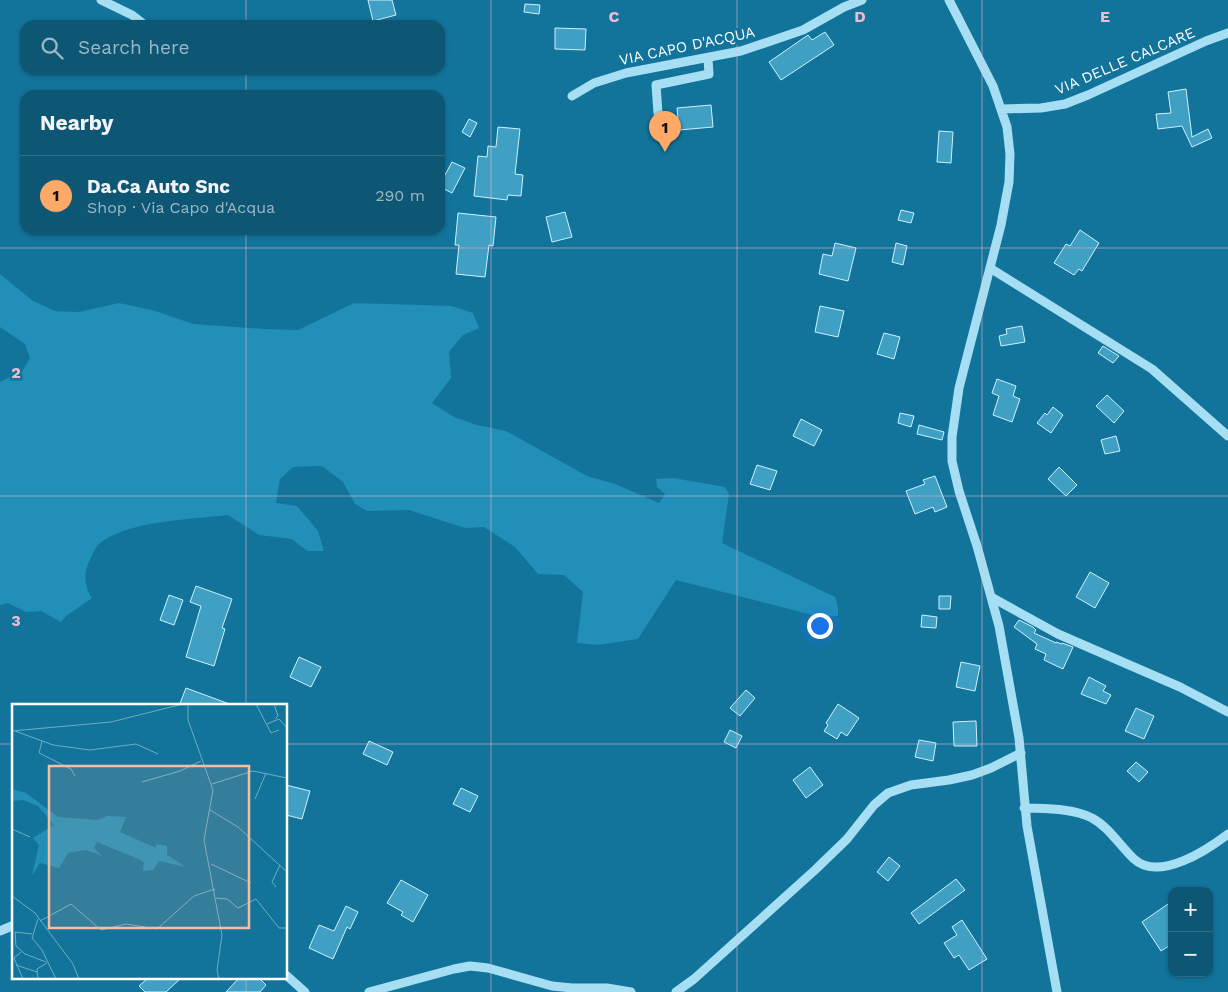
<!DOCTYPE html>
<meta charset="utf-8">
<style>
:root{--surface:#0e5774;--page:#175d79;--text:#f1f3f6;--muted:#9bb8c5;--line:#2e6d86;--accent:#ffa968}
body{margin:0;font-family:"Work Sans",sans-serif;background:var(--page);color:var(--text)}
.controls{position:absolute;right:15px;bottom:15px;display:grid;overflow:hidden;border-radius:10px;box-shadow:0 1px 4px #0004}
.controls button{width:45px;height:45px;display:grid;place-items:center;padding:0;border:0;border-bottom:1px solid var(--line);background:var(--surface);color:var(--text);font:25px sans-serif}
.you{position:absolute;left:819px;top:625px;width:18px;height:18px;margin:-12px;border:4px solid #fff;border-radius:50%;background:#1a73e8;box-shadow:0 0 0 8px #1a73e833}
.badge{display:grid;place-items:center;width:32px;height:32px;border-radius:50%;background:var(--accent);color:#111;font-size:16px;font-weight:700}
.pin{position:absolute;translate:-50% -41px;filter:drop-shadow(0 1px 2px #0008)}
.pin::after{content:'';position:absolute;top:26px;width:18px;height:15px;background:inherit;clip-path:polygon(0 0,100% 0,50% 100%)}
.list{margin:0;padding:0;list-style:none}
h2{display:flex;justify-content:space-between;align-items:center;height:65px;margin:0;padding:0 20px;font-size:21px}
h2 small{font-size:16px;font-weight:400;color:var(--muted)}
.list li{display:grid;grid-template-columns:32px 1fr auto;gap:15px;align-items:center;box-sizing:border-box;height:80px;padding:0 20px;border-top:1px solid var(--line)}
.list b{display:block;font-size:19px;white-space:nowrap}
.list p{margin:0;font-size:16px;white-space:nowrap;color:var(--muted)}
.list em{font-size:16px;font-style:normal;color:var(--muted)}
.icon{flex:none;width:28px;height:28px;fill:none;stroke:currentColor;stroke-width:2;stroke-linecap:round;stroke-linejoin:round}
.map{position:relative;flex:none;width:1228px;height:992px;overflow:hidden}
.search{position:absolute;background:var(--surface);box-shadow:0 1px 4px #0004;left:20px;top:20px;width:425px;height:55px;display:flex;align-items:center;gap:12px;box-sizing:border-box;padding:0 18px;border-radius:15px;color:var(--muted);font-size:19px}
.panel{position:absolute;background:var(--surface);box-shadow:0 1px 4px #0004;left:20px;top:90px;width:425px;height:145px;border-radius:15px}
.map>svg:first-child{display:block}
.green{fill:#218fb8}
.building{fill:#3fa0c4;stroke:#cef1fe}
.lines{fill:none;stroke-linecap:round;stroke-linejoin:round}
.minor{stroke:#a6dff4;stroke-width:9}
.grid{fill:none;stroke:#edbace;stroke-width:1;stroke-opacity:0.55}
.labels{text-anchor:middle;stroke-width:5;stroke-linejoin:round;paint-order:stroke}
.street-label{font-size:15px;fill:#fff;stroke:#12749b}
.inset-road{fill:none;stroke:#71acc3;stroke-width:1}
.view{fill:#f6bd9e;fill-opacity:0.15;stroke:#f6bd9e;stroke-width:2.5}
.inset-edge{fill:none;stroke:#fff;stroke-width:2.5}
.grid-label{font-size:16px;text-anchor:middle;font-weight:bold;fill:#edbace;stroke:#12749b;stroke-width:5;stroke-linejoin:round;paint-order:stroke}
</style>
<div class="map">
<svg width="1228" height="992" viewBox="0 0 1228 992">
<rect width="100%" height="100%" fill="#12749b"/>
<!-- green -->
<path class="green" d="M 0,274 L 33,301 L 55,311 L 79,312 L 119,303 L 156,311 L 193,324 L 264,329 L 298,330 L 354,303 L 451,306 L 473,313 L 479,328 L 463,335 L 449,352 L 451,378 L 432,403 L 454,417 L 477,425 L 506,431 L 587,476 L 615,484 L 659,503 L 665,494 L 657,487 L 656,479 L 673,478 L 725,487 L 729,494 L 722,543 L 835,597 L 838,607 L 838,616 L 820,617 L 676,580 L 638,639 L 598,645 L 577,643 L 583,592 L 564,575 L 538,574 L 515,547 L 484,527 L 465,528 L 409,510 L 367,511 L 355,504 L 343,482 L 322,466 L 293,467 L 280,479 L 276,503 L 297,506 L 318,531 L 324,551 L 307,551 L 292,539 L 259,535 L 228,515 C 194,519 123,521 98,545 C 94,549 91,557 89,562 C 83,573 85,589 92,598 L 66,616 L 61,622 L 41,611 L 26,612 L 8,603 L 0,605 L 0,382 L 23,370 L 30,358 L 25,344 L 0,327 Z"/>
<!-- building -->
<path class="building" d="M 368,0 L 392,0 L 396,15 L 373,21 Z
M 525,4 L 540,5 L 539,14 L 524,12 Z
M 555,28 L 586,29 L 585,50 L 555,49 Z
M 825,32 L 834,45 L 781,80 L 769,62 L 808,35 L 812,40 Z
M 1186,89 L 1192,137 L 1208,129 L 1212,138 L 1192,147 L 1182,126 L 1158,129 L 1156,114 L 1171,113 L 1168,92 Z
M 711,105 L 713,127 L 679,130 L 677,108 Z
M 469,119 L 477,123 L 470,137 L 462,132 Z
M 498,127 L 520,129 L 515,174 L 523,175 L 521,196 L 508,195 L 507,200 L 474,196 L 478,156 L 487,157 L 488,146 L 496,147 Z
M 939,131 L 953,132 L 951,163 L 937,162 Z
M 452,162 L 465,168 L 452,193 L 440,187 L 440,184 Z
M 901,210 L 914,213 L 911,223 L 898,220 Z
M 565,212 L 572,237 L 552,242 L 546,217 Z
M 458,213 L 496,217 L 493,246 L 489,245 L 485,277 L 456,274 L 459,245 L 455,245 Z
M 1080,230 L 1099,243 L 1082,271 L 1079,269 L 1074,275 L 1054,263 L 1066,244 L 1070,246 Z
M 835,243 L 856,248 L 848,281 L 819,274 L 823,254 L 832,256 Z
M 896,243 L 907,246 L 903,265 L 892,262 Z
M 820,306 L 844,311 L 838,337 L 815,332 Z
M 1022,326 L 1025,342 L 1001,346 L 999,336 L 1007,334 L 1006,329 Z
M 884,333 L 900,337 L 894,359 L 877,354 Z
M 1103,346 L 1119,356 L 1113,363 L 1098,353 Z
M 997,379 L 1016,386 L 1013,396 L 1020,399 L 1012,422 L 993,415 L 999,396 L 992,393 Z
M 1107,395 L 1124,411 L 1114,423 L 1096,406 Z
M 1053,407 L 1063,415 L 1051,433 L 1037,423 L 1045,413 L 1047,415 Z
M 900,413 L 914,416 L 911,427 L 898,423 Z
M 801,419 L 822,430 L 814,446 L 793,436 Z
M 919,425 L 944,432 L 942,440 L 917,434 Z
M 1116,436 L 1120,451 L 1105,454 L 1101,440 Z
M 757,465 L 777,471 L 770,490 L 750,484 Z
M 1059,467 L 1077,485 L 1066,496 L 1048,479 Z
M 935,476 L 947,507 L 935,512 L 933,507 L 915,514 L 906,491 L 925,484 L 923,480 Z
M 1090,572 L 1109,583 L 1095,608 L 1076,597 Z
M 196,586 L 232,599 L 222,628 L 225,629 L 214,666 L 186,657 L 201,606 L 190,602 Z
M 169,595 L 183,600 L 174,625 L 160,620 Z
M 939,596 L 951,596 L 950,609 L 939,609 Z
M 922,615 L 937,617 L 936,628 L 921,627 Z
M 1019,620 L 1033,627 L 1036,630 L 1034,633 L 1056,643 L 1056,642 L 1062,644 L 1062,643 L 1073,647 L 1063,669 L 1044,660 L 1046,654 L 1035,649 L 1037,644 L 1014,627 Z
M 299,657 L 321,667 L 311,687 L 290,677 Z
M 961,662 L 980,666 L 975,691 L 956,687 Z
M 1089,677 L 1106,686 L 1103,691 L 1111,695 L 1106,704 L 1081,694 Z
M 186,688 L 232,705 L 232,706 L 179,706 Z
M 746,690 L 755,698 L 740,716 L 730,708 Z
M 838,704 L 859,718 L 847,736 L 841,732 L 837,739 L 824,731 L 828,725 L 826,723 Z
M 1136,708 L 1154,716 L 1144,739 L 1125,731 Z
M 976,721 L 977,746 L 954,746 L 953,722 Z
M 730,730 L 742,736 L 736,748 L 724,742 Z
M 919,740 L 936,743 L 933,761 L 915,757 Z
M 369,741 L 393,752 L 387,765 L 363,754 Z
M 1136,762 L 1148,772 L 1139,782 L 1127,771 Z
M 810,767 L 823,785 L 806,798 L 793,780 Z
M 286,785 L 310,791 L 302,819 L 286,815 Z
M 461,788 L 478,796 L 470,812 L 453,804 Z
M 889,857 L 900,866 L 888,881 L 877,872 Z
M 956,879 L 965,890 L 919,924 L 911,913 Z
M 401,880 L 428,895 L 413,922 L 401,915 L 403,912 L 387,903 Z
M 1168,904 L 1172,909 L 1172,944 L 1161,951 L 1142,922 Z
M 346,906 L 358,912 L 350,929 L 347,927 L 333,959 L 309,948 L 319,925 L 334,931 Z
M 962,920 L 987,959 L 969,970 L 959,955 L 954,958 L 944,943 L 957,935 L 952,927 Z
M 148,978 L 181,978 L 166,992 L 145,992 L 139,986 Z
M 239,978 L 259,978 L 266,985 L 260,992 L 226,992 Z"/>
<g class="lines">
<!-- minor -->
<path class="minor" d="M 101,0 L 132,15 L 145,25
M 949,0 L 993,86 L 1007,127 L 1010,154 L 1009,182 L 1001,225 L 959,388 L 952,437 L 952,461 L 959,491 L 977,546 L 999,626 L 1019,738 L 1027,826 L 1057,992
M 572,96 L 594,83 L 626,73 L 741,51 L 803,30 L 844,7 L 862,0
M 1001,109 L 1041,108 L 1065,104 L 1088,95 L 1206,41 L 1228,33
M 658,113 L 656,85 L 709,74 L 708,59
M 990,268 L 1152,369 L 1228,436
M 991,597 L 1058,634 L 1180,687 L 1228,712
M 1024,808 C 1047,809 1072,808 1092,818 C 1109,827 1120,846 1134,859 C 1159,882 1207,850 1228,834
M 0,931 L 14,925
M 286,975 L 305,992
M 369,992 L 454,969 L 470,966 L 488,968 L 552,986 L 572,988 L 607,988 L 631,992
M 676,992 L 694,979 L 815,870 L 847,839 L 874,805 L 888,793 L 911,785 L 949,780 L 972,775 L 991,768 L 1021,753"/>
</g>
<!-- grid -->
<path class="grid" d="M 246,0 L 246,25M 491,0 L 491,992M 737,0 L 737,992M 982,0 L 982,992M 246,70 L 246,95M 246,230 L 246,706M 0,248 L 1228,248M 0,496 L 1228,496M 0,744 L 14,744M 286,744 L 1228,744M 246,978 L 246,992"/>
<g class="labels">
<!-- street labels -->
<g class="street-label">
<text transform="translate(687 46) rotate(-12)" y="5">VIA CAPO D'ACQUA</text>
<text transform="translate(1125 61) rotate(-23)" y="5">VIA DELLE CALCARE</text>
</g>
</g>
<!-- overview -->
<g transform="translate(12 704)">
<rect width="275" height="275" fill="#12749b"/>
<path d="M 0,85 L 14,89 L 46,113 L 86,116 L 95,112 L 114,113 L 108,128 L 144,144 L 144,140 L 155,142 L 155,151 L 174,163 L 147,157 L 141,166 L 131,167 L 132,159 L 129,156 L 85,138 L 82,144 L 90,152 L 74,146 L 56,149 L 47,164 L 28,159 L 20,172 L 27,141 L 21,134 L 42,121 L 26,102 L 11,96 L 0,97 Z" fill="#218fb8"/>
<path class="inset-road" d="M 176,0 L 176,16 L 201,86 L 192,136 L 210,231 L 205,266 L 207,275M 244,0 L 259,29 L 267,26M 262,0 L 266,12 L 263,15M 255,20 L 267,15 L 275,24M 0,27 L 99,18 L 171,0M 3,27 L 41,41 L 78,46 L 124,40 L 146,50M 30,37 L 27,49 L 59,65 L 63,72M 130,78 L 168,67 L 189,57M 200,80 L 241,67 L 275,74M 243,95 L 254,69M 198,106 L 226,123 L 275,168M 0,125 L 18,133M 199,160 L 239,179M 264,183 L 260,178 L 268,161M 0,192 L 23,209 L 61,260 L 67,275M 204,194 L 215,195 L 226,204 L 244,195 L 267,224 L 275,224M 26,215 L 20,234 L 30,246 L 44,275M 28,217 L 59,200 L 89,226 L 114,220 L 145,225 L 182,192 L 203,185M 20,230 L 3,228 L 4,242 L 13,250 L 34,258M 9,248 L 2,254 L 11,275M 4,261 L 25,268M 26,275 L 25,265 L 35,259"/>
<path class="view" d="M 37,62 L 237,62 L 237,224 L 37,224 Z"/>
<rect width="275" height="275" class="inset-edge"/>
</g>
<g class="grid-label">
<text x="614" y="22">C</text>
<text x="860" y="22">D</text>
<text x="1105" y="22">E</text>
<text x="16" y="378">2</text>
<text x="16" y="626">3</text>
</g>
</svg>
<div class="controls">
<button>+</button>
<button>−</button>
</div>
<div class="you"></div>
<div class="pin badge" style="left:665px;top:152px">1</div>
<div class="search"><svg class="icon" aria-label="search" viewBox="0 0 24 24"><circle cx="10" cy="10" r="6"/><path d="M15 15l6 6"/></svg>Search here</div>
<section class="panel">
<h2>Nearby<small></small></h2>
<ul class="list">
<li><span class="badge">1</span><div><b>Da.Ca Auto Snc</b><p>Shop · Via Capo d'Acqua</p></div><em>290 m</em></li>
</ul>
</section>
</div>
